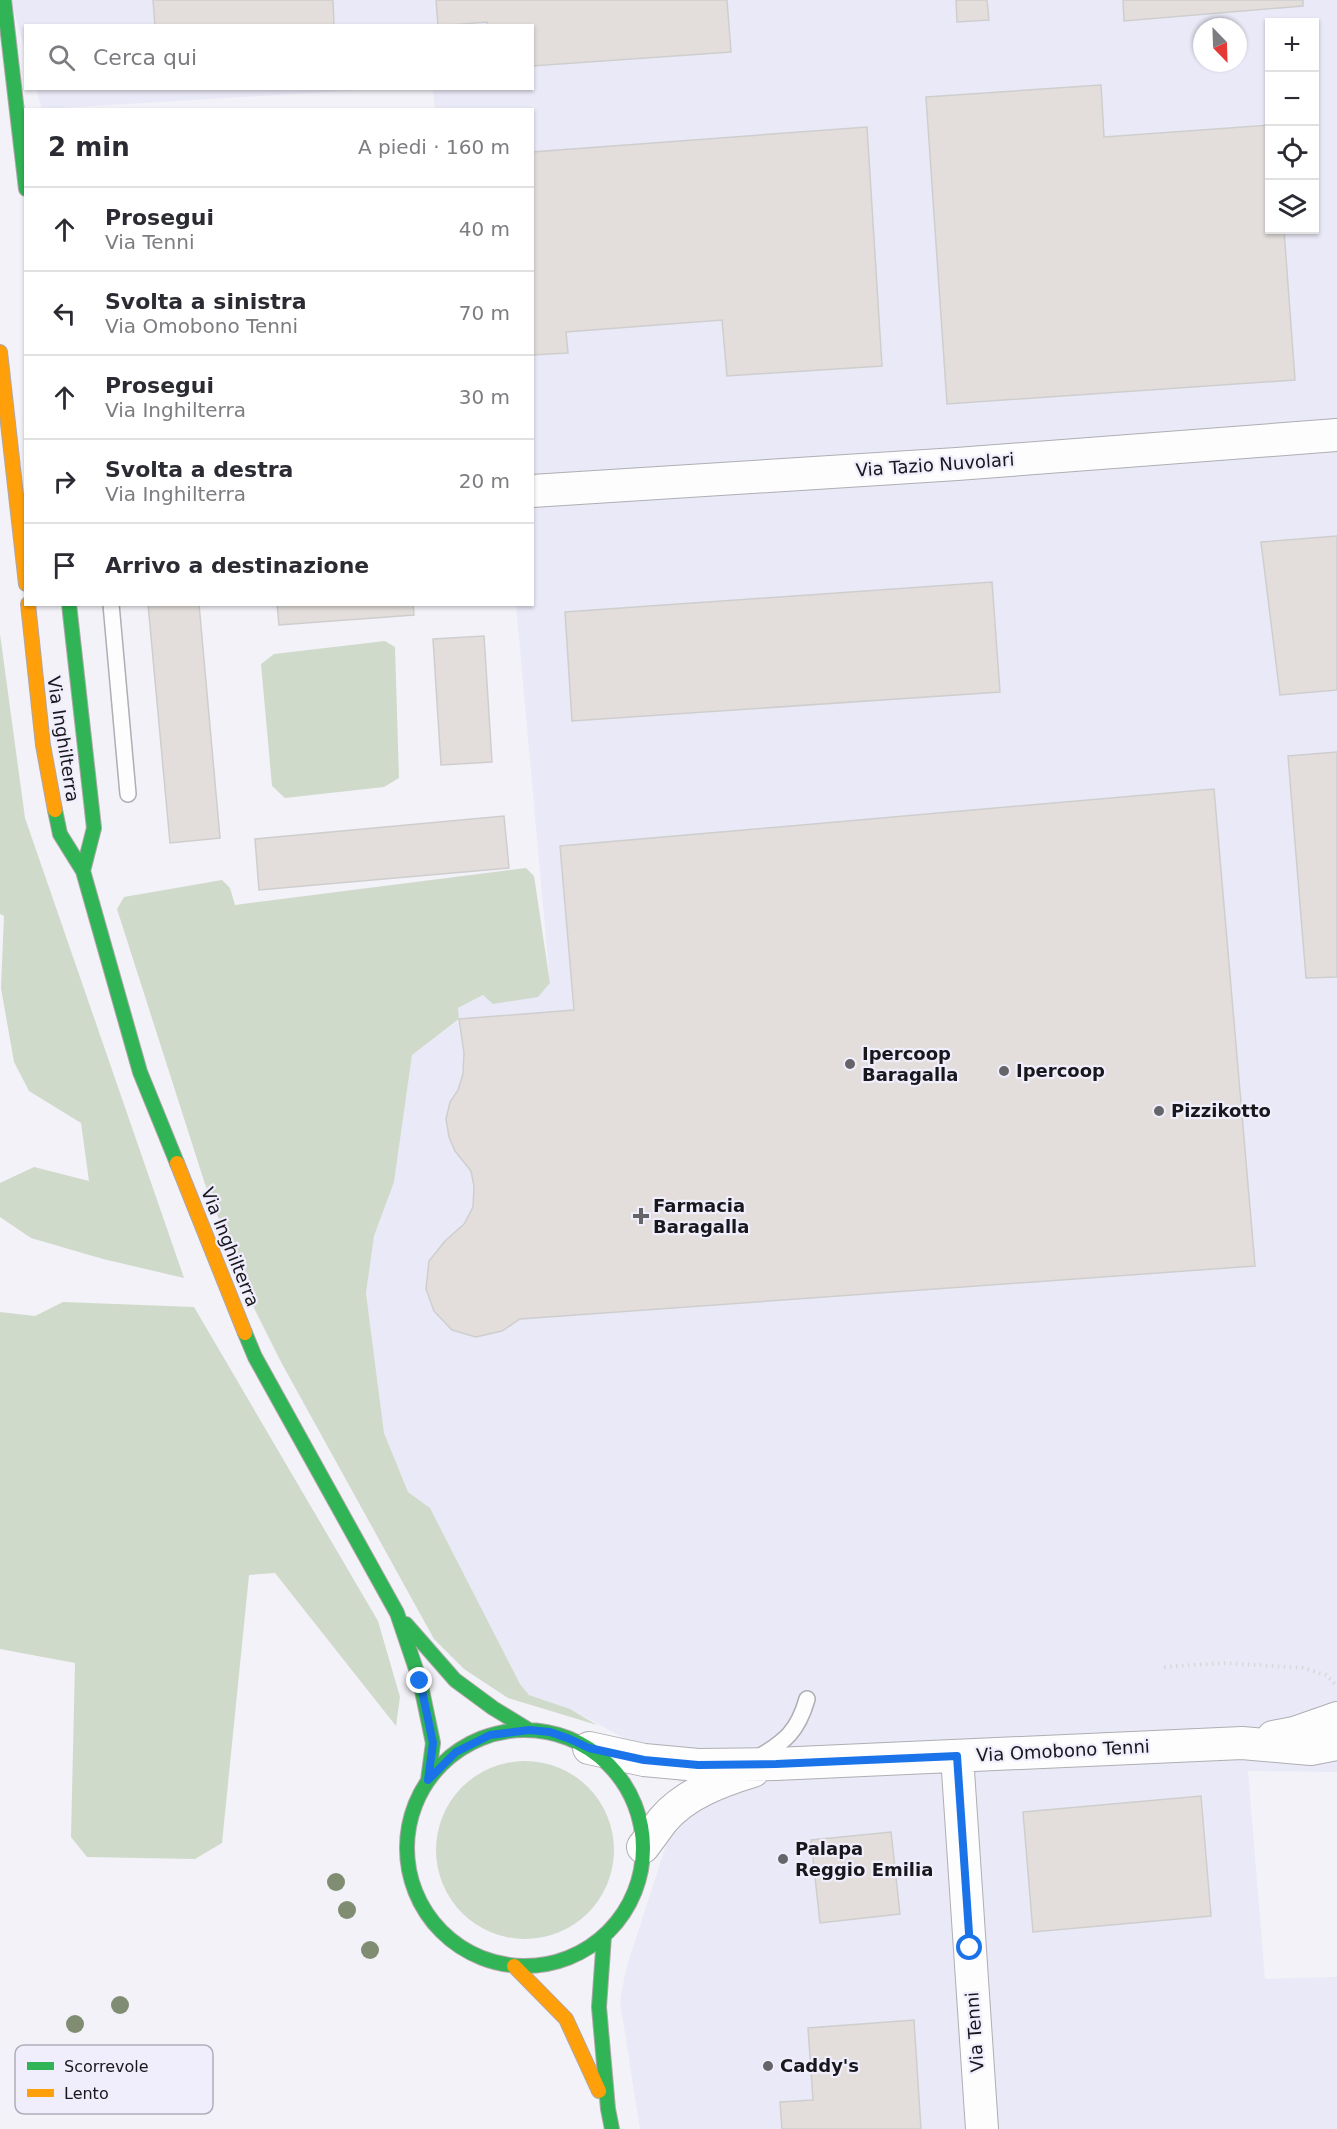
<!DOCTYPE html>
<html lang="it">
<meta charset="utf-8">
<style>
:root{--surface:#fff;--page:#f7f7f7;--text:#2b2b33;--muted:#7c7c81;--line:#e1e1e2}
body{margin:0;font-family:"DejaVu Sans",sans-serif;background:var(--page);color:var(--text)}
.controls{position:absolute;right:18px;top:18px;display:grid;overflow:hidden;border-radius:0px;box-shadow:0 2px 4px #0004}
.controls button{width:54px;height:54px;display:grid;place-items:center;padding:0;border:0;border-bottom:2px solid var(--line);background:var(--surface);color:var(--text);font:30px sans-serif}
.compass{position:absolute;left:1193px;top:18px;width:54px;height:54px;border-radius:50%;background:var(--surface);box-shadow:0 2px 4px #0004;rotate:157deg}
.stop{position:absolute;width:18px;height:18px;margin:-14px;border:4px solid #1a73e8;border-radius:50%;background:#fff}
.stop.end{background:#1a73e8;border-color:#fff;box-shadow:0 2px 6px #0008}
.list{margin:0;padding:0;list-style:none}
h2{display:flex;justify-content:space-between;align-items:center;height:78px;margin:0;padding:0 24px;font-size:26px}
h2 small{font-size:20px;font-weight:400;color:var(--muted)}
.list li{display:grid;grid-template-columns:39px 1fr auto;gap:18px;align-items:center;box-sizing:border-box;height:84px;padding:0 24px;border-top:2px solid var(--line)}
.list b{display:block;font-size:22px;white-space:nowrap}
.list p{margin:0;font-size:20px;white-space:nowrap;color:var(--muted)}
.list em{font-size:20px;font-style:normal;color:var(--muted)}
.icon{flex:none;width:33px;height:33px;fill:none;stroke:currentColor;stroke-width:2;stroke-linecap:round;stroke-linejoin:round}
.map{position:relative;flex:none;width:1337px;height:2129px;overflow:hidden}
.search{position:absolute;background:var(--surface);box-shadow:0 2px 4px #0004;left:24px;top:24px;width:510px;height:66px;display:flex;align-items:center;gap:15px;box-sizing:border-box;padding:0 21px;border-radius:0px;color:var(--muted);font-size:22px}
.panel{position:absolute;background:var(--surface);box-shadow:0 2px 4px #0004;left:24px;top:108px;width:510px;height:498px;border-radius:0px}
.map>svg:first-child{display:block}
.built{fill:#eae9f7;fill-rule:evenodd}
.green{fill:#d0dacb}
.building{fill:#e3dedb;stroke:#cfcece;stroke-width:1.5}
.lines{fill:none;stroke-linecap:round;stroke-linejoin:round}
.lane-casing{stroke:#aeaeb3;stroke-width:18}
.street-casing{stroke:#aeaeb3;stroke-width:34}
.fast-casing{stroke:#afa6a8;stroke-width:16}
.slow-casing{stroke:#afa6a8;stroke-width:16}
.path{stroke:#d8d8db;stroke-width:4;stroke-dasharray:1.5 4.5;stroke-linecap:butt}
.lane{stroke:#fdfdfe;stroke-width:15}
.street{stroke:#fdfdfe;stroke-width:32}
.fast{stroke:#30b455;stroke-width:14}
.slow{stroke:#ff9f0a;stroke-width:14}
.tree{fill:#808d73}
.route{stroke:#1a73e8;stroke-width:8}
.poi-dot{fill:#646469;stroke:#f0eefc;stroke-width:2}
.labels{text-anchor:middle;stroke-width:4.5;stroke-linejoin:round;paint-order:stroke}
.street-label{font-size:18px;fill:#17171c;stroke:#f0eefc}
.poi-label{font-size:18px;font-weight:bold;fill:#17171c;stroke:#f0eefc;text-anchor:start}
.key{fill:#f0eefc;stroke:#afaeb9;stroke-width:1.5}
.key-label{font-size:16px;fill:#17171c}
</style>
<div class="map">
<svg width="1337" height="2129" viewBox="0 0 1337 2129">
<rect width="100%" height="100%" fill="#f2f2f8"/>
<!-- built -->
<path class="built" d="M 11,0 L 1337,0 L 1337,1772 L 1248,1771 L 1265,1979 L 1337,1977 L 1337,2129 L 640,2129 L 620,2002 L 626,1969 L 668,1839 L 699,1802 L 648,1751 L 570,1709 L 529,1695 L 520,1684 L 430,1508 L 408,1492 L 384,1433 L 366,1293 L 374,1236 L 394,1182 L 412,1055 L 459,1020 L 458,1008 L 483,995 L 494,1003 L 550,983 L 516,605 L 532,604 L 532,110 L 435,109 L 433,89 L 532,88 L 532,26 L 26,26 L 25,51 ZM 1270,22 L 1314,22 L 1314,230 L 1270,230 ZM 1202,27 L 1238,27 L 1238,63 L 1202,63 Z
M 36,88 L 377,88 L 377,89 L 42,109 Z"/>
<!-- green -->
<path class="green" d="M 0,634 L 25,818 L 184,1278 L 103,1259 L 31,1238 L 0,1217 L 0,1183 L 34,1167 L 89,1181 L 81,1123 L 29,1091 L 14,1062 L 1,988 L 4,916 L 0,914 Z
M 385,641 L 395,647 L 399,778 L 384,787 L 285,798 L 272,786 L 261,664 L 274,654 Z
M 526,868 L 534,876 L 550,983 L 538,997 L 493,1004 L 483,995 L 458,1008 L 459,1019 L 412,1055 L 394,1182 L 374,1236 L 366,1293 L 384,1433 L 408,1492 L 430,1508 L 520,1684 L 529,1695 L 570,1709 L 597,1725 L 508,1698 L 464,1669 L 434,1639 L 281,1362 L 254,1308 L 205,1184 L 117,909 L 124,897 L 222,880 L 230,888 L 235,905 Z
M 63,1302 L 194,1307 L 378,1621 L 400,1697 L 396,1726 L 275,1573 L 249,1575 L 222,1843 L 195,1859 L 87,1857 L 71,1837 L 75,1663 L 0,1649 L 0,1312 L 35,1316 Z
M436 1850a89 89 0 1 1 178 0a89 89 0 1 1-178 0Z"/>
<!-- building -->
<path class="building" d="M 153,0 L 333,0 L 334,26 L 155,26 Z
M 436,0 L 727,0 L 731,52 L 532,66 L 532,26 L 488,26 L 487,22 L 438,26 Z
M 956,0 L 987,0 L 989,20 L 957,22 Z
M 1123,0 L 1303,0 L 1303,6 L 1124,21 Z
M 1101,85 L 1104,137 L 1270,125 L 1270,230 L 1284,230 L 1295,380 L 947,404 L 926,97 Z
M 867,127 L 882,366 L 727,376 L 722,320 L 566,332 L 568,353 L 532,355 L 532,152 Z
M 1337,536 L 1337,690 L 1280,695 L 1261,542 Z
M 992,582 L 1000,692 L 572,721 L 565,612 Z
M 148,604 L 199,604 L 220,838 L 170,843 Z
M 277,604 L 413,604 L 414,615 L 279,625 Z
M 484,636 L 492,762 L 441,765 L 433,639 Z
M 1337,752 L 1337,977 L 1306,978 L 1288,756 Z
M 1214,789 L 1255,1266 L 520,1319 L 502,1331 L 476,1337 L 452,1330 L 434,1311 L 426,1289 L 429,1261 L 445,1241 L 464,1224 L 473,1207 L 474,1186 L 471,1171 L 455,1151 L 449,1137 L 446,1119 L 450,1102 L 458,1090 L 463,1074 L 464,1053 L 459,1019 L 574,1010 L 560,846 Z
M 504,816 L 509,868 L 259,890 L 255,839 Z
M 1201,1796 L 1211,1916 L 1033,1932 L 1023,1812 Z
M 891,1832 L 900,1914 L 820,1923 L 811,1840 Z
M 914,2020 L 921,2129 L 782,2129 L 780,2102 L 813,2100 L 808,2028 Z"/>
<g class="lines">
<defs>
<path id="lane" d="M 111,604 L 128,794
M 757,1758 C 785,1742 798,1731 807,1699"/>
<path id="street" d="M 532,491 L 957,464 L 1337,435
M 1273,1737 L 1294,1733 L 1337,1718
M 589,1748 L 644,1760 L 698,1765 L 776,1764 L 1242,1743 L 1311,1749 L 1337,1744
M 957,1756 L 982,2129
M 643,1847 C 650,1838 656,1829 663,1820 C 685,1794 720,1781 753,1771"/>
<path id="fast" d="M 4,0 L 26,189
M 69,604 L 94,828 L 83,871
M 55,810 L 60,834 L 83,871 L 140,1072 L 177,1163
M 245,1333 L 255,1357 L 397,1613 L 420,1681 L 433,1743 L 428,1780
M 406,1624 L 455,1680 L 493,1708 L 529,1730
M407 1848a118 118 0 1 1 236 0a118 118 0 1 1-236 0Z
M 604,1936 L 599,2007 L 608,2109 L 612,2129"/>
<path id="slow" d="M 0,352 L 26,584
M 28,604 L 43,745 L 55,810
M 177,1163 L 245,1333
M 514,1966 L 566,2019 L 599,2091"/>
</defs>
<!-- lane casing -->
<use href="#lane" class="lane-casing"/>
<!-- street casing -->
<use href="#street" class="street-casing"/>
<!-- fast casing -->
<use href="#fast" class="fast-casing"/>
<!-- slow casing -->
<use href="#slow" class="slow-casing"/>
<!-- path -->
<path class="path" d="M 1164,1667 L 1224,1663 L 1303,1668 L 1326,1675 L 1336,1685"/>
<!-- lane -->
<use href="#lane" class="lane"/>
<!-- street -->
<use href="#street" class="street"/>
<!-- fast -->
<use href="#fast" class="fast"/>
<!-- slow -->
<use href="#slow" class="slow"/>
</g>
<!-- trees -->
<g class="tree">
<circle cx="336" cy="1882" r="9"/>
<circle cx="347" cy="1910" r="9"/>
<circle cx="370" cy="1950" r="9"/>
<circle cx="120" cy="2005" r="9"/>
<circle cx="75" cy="2024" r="9"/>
</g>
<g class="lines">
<!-- route -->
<path class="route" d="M 420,1681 L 433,1743 L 428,1780 L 456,1752 L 490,1735 L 529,1730 L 550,1732 L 570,1739 L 589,1748 L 644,1760 L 698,1765 L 776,1764 L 957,1756 L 970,1948"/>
</g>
<!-- markers -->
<g class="poi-dot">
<circle cx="850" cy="1064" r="6"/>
<circle cx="1004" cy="1071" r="6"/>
<circle cx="1159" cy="1111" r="6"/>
<path d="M638 1207h6v6h6v6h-6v6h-6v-6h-6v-6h6z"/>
<circle cx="783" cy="1859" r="6"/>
<circle cx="768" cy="2066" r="6"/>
</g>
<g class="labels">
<!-- street labels -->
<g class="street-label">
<text transform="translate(935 465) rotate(-4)" y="6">Via Tazio Nuvolari</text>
<text transform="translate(63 739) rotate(81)" y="6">Via Inghilterra</text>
<text transform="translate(230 1247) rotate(68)" y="6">Via Inghilterra</text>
<text transform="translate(1063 1751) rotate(-3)" y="6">Via Omobono Tenni</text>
<text transform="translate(975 2032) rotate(-94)" y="6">Via Tenni</text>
</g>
<!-- poi labels -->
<g class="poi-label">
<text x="862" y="1060">Ipercoop<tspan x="862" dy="21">Baragalla</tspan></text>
<text x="1016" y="1077">Ipercoop</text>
<text x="1171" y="1117">Pizzikotto</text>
<text x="653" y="1212">Farmacia<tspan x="653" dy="21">Baragalla</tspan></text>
<text x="795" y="1855">Palapa<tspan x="795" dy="21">Reggio Emilia</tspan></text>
<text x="780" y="2072">Caddy's</text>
</g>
</g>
<!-- legend -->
<rect x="15" y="2045" width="198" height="69" rx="9" class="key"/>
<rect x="27" y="2062" width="27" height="8" fill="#30b455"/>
<rect x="27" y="2089" width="27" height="8" fill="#ff9f0a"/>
<g class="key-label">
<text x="64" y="2072">Scorrevole</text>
<text x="64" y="2099">Lento</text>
</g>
</svg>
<div class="controls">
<button>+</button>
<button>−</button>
<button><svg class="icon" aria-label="locate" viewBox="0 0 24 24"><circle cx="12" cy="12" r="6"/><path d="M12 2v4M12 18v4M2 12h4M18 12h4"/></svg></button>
<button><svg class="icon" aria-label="layers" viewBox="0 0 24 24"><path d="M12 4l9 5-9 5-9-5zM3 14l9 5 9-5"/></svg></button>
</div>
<svg class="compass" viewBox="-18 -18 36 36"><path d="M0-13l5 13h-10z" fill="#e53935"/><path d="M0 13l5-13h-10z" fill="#7c7c81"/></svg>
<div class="stop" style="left:970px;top:1948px"></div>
<div class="stop end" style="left:420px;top:1681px"></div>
<div class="search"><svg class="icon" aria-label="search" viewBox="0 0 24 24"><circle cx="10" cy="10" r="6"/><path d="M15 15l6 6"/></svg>Cerca qui</div>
<section class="panel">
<h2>2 min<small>A piedi · 160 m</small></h2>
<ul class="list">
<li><svg class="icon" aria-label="ahead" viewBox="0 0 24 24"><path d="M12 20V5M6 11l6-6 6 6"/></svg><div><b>Prosegui</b><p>Via Tenni</p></div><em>40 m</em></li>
<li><svg class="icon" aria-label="left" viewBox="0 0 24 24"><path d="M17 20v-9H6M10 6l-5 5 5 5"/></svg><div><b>Svolta a sinistra</b><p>Via Omobono Tenni</p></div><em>70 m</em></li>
<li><svg class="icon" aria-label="ahead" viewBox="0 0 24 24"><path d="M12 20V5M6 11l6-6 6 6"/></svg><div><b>Prosegui</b><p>Via Inghilterra</p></div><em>30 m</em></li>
<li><svg class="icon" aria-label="right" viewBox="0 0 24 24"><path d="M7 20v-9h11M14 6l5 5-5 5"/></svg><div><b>Svolta a destra</b><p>Via Inghilterra</p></div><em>20 m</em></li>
<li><svg class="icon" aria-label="arrive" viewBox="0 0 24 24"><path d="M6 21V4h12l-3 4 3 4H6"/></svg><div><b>Arrivo a destinazione</b></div></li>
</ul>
</section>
</div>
